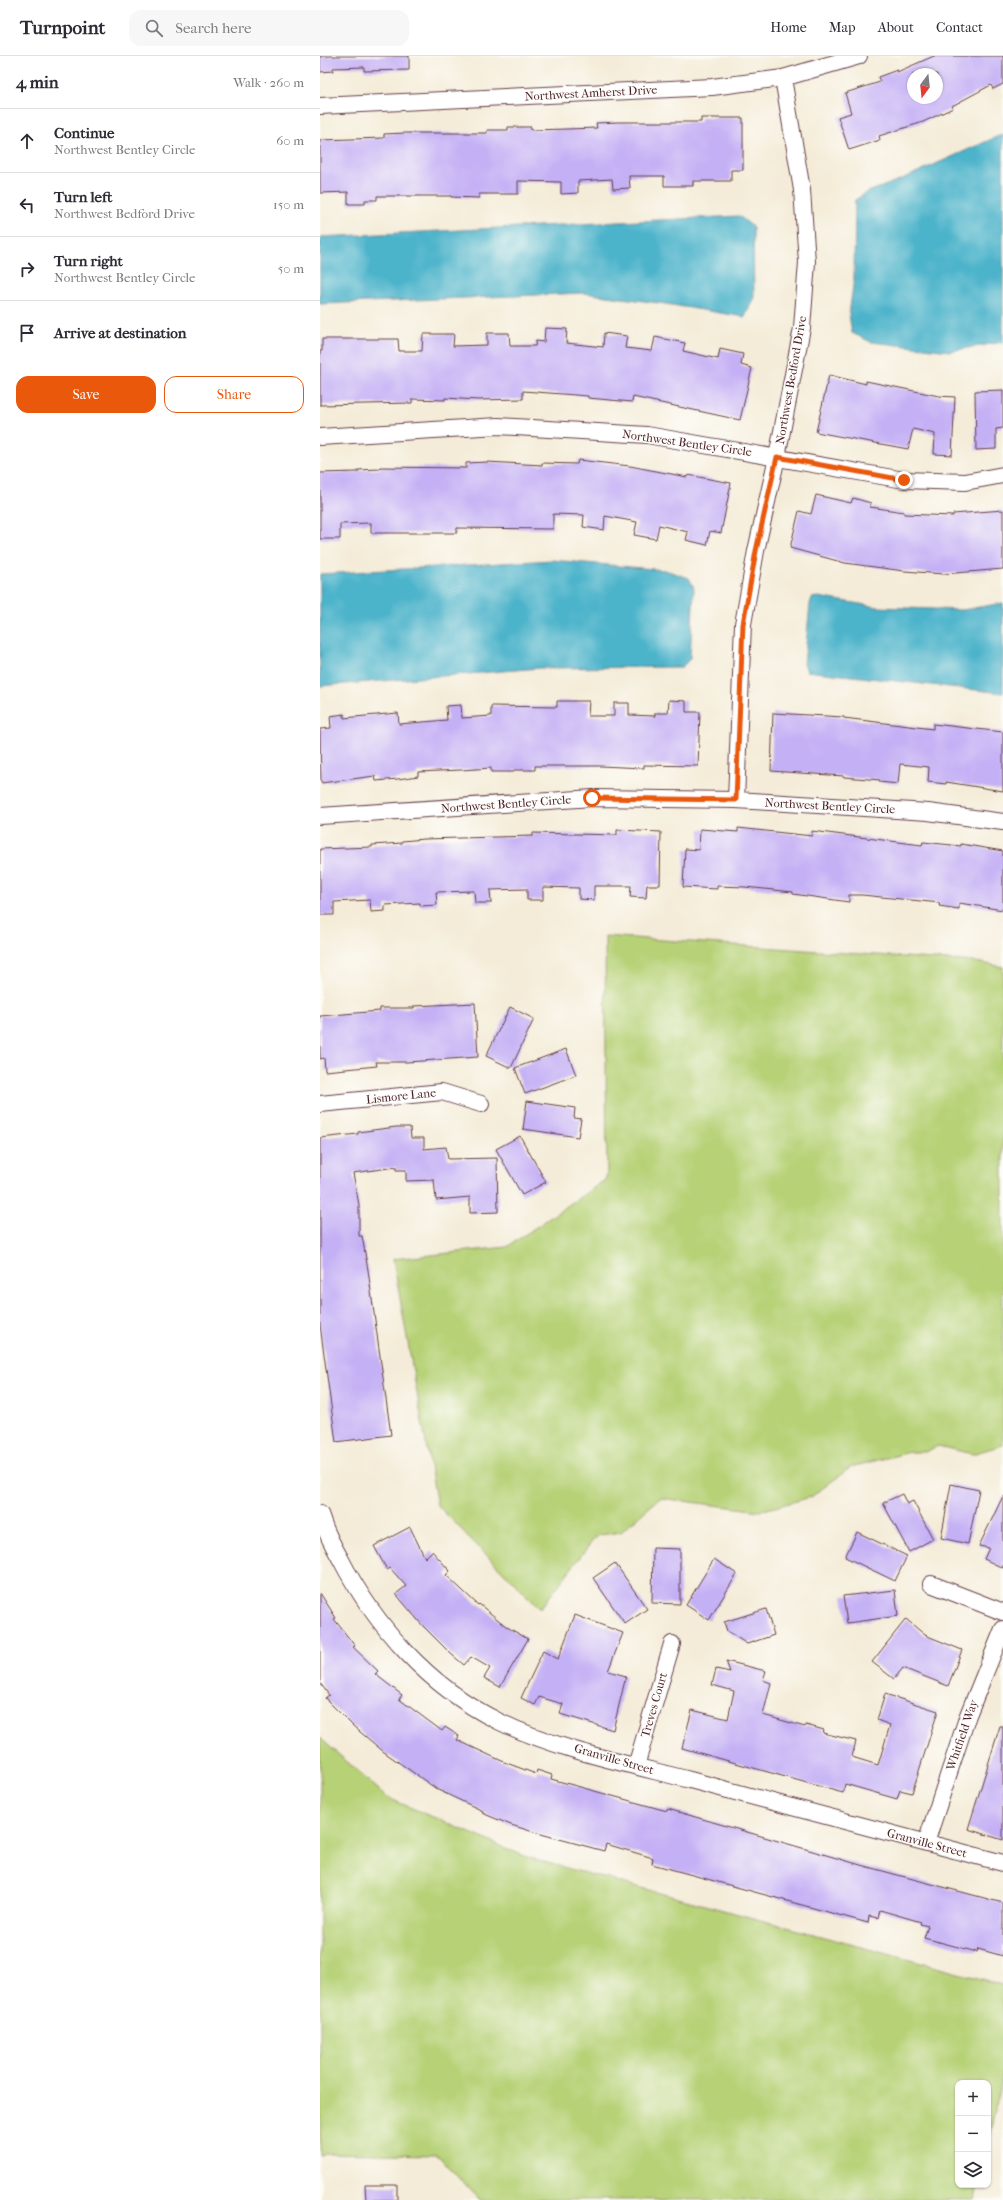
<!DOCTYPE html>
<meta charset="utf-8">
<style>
:root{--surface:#fff;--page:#f7f7f7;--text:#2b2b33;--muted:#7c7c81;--line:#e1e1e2;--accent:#ea580c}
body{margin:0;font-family:"IM FELL French Canon",serif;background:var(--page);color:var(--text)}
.controls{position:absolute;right:12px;bottom:12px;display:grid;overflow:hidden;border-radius:8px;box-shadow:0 1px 3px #0004}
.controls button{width:36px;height:36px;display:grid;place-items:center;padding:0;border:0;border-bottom:1px solid var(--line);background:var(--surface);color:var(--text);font:20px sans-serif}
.compass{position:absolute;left:587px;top:12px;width:36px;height:36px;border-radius:50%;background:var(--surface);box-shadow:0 1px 3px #0004;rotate:195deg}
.stop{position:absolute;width:12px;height:12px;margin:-9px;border:3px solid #ea580c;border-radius:50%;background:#fff}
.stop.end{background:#ea580c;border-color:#fff;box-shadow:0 1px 4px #0008}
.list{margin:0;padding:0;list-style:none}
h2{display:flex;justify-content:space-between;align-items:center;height:52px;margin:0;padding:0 16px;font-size:17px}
h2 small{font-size:13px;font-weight:400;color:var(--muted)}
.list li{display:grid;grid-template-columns:26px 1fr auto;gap:12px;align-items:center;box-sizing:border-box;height:64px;padding:0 16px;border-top:1px solid var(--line)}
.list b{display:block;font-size:15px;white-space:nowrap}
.list p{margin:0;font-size:13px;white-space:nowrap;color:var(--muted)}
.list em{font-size:13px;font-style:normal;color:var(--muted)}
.actions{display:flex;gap:8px;padding:12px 16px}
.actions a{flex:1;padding:9px 0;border:1px solid var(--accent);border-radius:12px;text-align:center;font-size:14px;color:var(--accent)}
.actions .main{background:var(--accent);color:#fff}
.icon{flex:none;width:22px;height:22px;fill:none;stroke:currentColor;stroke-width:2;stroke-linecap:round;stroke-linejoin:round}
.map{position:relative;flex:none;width:683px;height:2144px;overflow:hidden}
header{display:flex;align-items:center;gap:24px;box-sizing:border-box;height:56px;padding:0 20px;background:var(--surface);border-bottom:1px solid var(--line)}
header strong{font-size:19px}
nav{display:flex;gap:22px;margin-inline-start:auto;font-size:14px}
.search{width:280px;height:36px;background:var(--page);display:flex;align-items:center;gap:10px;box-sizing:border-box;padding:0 14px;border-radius:12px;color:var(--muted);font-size:15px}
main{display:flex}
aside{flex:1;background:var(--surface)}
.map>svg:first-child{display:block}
.green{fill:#b6d176;stroke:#807850}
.water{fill:#4bb3ca;stroke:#4a697a}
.building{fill:#c4b0f5;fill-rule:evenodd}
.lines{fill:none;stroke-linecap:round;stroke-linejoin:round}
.street-casing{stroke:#643e45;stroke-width:18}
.street{stroke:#fff;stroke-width:16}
.route{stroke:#ea580c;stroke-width:5}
.labels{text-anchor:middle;stroke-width:3;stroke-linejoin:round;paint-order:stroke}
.street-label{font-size:12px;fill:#4a1f2b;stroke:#fdfcf7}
</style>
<header>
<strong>Turnpoint</strong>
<div class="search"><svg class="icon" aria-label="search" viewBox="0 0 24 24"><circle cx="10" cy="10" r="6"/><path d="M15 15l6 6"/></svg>Search here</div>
<nav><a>Home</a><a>Map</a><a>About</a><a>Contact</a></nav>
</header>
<main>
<aside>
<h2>4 min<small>Walk · 260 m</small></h2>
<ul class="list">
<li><svg class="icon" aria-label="ahead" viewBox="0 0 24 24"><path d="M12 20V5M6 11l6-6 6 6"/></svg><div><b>Continue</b><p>Northwest Bentley Circle</p></div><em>60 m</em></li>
<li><svg class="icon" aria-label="left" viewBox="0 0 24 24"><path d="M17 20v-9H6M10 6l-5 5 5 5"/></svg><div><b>Turn left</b><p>Northwest Bedford Drive</p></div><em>150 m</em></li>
<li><svg class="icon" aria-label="right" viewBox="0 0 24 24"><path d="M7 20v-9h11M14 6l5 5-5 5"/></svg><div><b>Turn right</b><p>Northwest Bentley Circle</p></div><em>50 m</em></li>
<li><svg class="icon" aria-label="arrive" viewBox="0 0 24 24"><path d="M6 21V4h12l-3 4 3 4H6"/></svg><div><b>Arrive at destination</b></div></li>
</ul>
<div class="actions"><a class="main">Save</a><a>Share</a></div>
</aside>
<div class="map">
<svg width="683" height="2144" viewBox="0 0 683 2144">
<rect width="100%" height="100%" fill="#fdfcf7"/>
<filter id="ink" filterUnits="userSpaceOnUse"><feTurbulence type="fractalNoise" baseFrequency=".025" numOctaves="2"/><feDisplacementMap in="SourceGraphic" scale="8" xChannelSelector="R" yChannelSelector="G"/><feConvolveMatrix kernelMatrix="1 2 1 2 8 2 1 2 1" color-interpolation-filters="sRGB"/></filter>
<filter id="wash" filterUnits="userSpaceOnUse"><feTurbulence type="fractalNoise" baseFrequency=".012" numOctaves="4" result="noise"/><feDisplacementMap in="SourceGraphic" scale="16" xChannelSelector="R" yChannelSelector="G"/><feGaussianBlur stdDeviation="0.9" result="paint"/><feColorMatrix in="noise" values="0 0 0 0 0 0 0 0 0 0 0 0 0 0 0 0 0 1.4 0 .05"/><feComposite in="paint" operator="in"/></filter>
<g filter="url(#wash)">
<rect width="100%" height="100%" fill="#f4ecd8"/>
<!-- green -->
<path class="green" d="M 285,880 L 656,906 L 683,911 L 683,1389 L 652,1398 L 618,1390 L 605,1396 L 590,1396 L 531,1411 L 491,1441 L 440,1455 L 340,1442 L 301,1476 L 280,1479 L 274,1483 L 220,1553 L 117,1449 L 73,1203 L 187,1191 L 285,1124 L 287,1118 Z
M 0,1682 L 68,1742 L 209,1802 L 683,1929 L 683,2017 L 668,2085 L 668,2027 L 638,2027 L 638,2129 L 658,2129 L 655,2144 L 160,2144 L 121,2102 L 115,2099 L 7,2097 L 0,2101 Z"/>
<!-- water -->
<path class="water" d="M 683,78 L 683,286 L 630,295 L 551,286 L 532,277 L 529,258 L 534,223 L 535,144 L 548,136 L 582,123 Z
M 419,160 L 433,171 L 434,241 L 425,261 L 346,248 L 264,237 L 0,248 L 0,181 Z
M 232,504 L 345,514 L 369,522 L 374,532 L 370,603 L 362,611 L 220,612 L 0,630 L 0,518 Z
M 498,541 L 558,551 L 642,554 L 683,547 L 683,637 L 487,615 L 484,608 L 490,548 L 492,542 Z"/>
<g id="blocks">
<!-- building -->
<path class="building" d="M 0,0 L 89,0 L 89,14 L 44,15 L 44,11 L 13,12 L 13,15 L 0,16 Z
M 614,0 L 683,0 L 683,28 L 673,33 L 671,29 L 632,50 L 633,52 L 603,66 L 559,80 L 560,84 L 529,94 L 518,61 L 531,57 L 525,37 L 560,26 L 558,21 L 577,14 L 577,16 ZM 593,18 L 617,18 L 617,42 L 593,42 Z
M 381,62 L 423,62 L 423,114 L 411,114 L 411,125 L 373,125 L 373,130 L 344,130 L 344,120 L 309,120 L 310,132 L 293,133 L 292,123 L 258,125 L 258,137 L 241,138 L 241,126 L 198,125 L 198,138 L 159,138 L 159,142 L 131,141 L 131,140 L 57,140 L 57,144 L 45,144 L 45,148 L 28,148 L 28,136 L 0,137 L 0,84 L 64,82 L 64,78 L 85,77 L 167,77 L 167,74 L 188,74 L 188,71 L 211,71 L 211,74 L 247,73 L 277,72 L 276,67 L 298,66 L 381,66 Z
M 225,272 L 247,273 L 246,287 L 283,291 L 284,277 L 307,280 L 305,292 L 332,295 L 335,281 L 365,287 L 363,295 L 398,303 L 400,293 L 423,298 L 421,309 L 432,312 L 420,364 L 313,341 L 312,346 L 268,342 L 268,340 L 203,335 L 203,343 L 158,344 L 125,342 L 125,344 L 92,343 L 92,347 L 0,349 L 0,295 L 2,295 L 2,283 L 78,283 L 79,295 L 102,295 L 103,278 L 134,278 L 133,290 L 167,289 L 167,277 L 189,277 L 190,290 L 215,290 L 216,285 L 224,286 Z
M 509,319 L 546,328 L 546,325 L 619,340 L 635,341 L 632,399 L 614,398 L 615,378 L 593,373 L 588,393 L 496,376 Z
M 683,334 L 683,372 L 676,373 L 676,393 L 656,394 L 655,335 Z
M 258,404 L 310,410 L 367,421 L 368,419 L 411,427 L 401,477 L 390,475 L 387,489 L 366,484 L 368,476 L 339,469 L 336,483 L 314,479 L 317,466 L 285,460 L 284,474 L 263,471 L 264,459 L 233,458 L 233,473 L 137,472 L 137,477 L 51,477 L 51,467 L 20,468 L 20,483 L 0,483 L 0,417 L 38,416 L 38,414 L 60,413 L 60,411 L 146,412 L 146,407 L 167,406 L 222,409 L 222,407 L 257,408 Z
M 496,439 L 531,447 L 533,442 L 551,447 L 550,451 L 584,456 L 584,458 L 633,460 L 633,458 L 683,454 L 683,513 L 624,518 L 584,515 L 525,507 L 470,492 L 479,455 L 491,458 Z
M 349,644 L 366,645 L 366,656 L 380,656 L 378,710 L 324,709 L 324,712 L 280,710 L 215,710 L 215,714 L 194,714 L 194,716 L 171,716 L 171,712 L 141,714 L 98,716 L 98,720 L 78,723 L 56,725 L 55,720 L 1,727 L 0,673 L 11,672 L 10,660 L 24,658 L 24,662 L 78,657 L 79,668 L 127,664 L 126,650 L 141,649 L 142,662 L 171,660 L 171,650 L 237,651 L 237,645 L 269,645 L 268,660 L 294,660 L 294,647 L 309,647 L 309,659 L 335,660 L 335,657 L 348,657 Z
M 453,657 L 524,661 L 524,662 L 613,673 L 613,668 L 683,676 L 683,735 L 626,726 L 626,728 L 608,726 L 609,711 L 580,708 L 578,728 L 559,726 L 560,724 L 524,721 L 524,720 L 451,715 Z
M 418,772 L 492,780 L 492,775 L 602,789 L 603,786 L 641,790 L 641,788 L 683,795 L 683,854 L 639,847 L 639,853 L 619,850 L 620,847 L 542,839 L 529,839 L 529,846 L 473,838 L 473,836 L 425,831 L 397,830 L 397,833 L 363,831 L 365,793 L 379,794 L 380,773 L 418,776 Z
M 297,774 L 341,776 L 340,829 L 327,829 L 326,842 L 310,841 L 311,830 L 274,830 L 274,844 L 259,843 L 259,832 L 223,831 L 223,844 L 207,844 L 207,833 L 170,834 L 171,847 L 155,847 L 154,835 L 116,836 L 117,849 L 100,850 L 100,847 L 65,849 L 65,855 L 51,856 L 50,844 L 14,846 L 14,859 L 0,859 L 0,793 L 52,791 L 52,789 L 82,787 L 82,785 L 104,783 L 213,780 L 213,777 L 297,779 Z
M 155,947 L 158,1001 L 87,1006 L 56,1006 L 57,1010 L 5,1015 L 4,1002 L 0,1003 L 0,960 L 60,955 L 60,952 L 94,952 L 94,950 Z
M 190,951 L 214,963 L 191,1012 L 166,1000 Z
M 246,993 L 256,1019 L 205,1038 L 195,1012 Z
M 207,1045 L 255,1052 L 254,1062 L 261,1063 L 258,1081 L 203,1073 Z
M 76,1071 L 90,1071 L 91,1082 L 104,1082 L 104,1093 L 126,1091 L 128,1103 L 177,1102 L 178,1156 L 150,1157 L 150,1141 L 116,1144 L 114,1124 L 86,1125 L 86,1114 L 76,1114 L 76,1111 L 33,1117 L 39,1149 L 39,1180 L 42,1180 L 48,1214 L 71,1379 L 16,1386 L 0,1269 L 0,1082 L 38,1078 L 38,1076 Z
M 200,1080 L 226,1126 L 202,1139 L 176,1093 Z
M 631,1428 L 659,1434 L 648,1488 L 621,1482 Z
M 582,1438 L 587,1448 L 593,1445 L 613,1483 L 589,1496 L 563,1447 Z
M 683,1440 L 683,1512 L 664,1503 L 669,1492 L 659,1490 Z
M 90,1471 L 105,1502 L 112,1495 L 130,1515 L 126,1519 L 158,1549 L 159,1548 L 187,1571 L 208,1583 L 180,1631 L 164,1622 L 170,1612 L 151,1601 L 144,1609 L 131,1598 L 102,1569 L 76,1538 L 86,1530 L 70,1512 L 67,1514 L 54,1490 Z
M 537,1476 L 587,1500 L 575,1525 L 525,1501 Z
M 333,1492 L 360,1493 L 360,1548 L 332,1547 Z
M 394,1503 L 417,1518 L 389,1564 L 366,1549 Z
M 295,1507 L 327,1553 L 305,1568 L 273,1522 Z
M 575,1534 L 578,1560 L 527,1567 L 523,1540 Z
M 0,1537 L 16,1562 L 14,1563 L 35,1590 L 33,1591 L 58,1615 L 55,1618 L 82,1639 L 79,1643 L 122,1675 L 125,1671 L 139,1680 L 137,1684 L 184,1706 L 216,1718 L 217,1714 L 232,1719 L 231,1723 L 347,1755 L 348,1753 L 544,1810 L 683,1847 L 683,1900 L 658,1893 L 657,1896 L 604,1882 L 608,1870 L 600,1868 L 601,1866 L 560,1854 L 558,1862 L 549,1860 L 548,1867 L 332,1808 L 333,1802 L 286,1788 L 284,1795 L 217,1777 L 191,1769 L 162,1757 L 163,1755 L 118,1734 L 64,1696 L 33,1670 L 5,1642 L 9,1639 L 0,1627 Z
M 446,1553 L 454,1579 L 427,1588 L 407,1575 L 404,1566 Z
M 255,1559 L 303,1577 L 288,1615 L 306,1620 L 293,1674 L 240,1658 L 243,1648 L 219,1641 L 215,1649 L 201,1642 L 223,1595 L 238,1603 Z
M 586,1563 L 605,1579 L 642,1594 L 628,1630 L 583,1612 L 574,1623 L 552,1606 Z
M 406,1605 L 446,1615 L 443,1624 L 451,1627 L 443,1659 L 485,1671 L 486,1669 L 504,1674 L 503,1677 L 536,1685 L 532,1701 L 558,1709 L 570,1669 L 557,1664 L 565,1638 L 618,1655 L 592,1737 L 580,1734 L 577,1743 L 525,1728 L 523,1737 L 362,1692 L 372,1654 L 408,1663 L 414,1635 L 392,1629 L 396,1613 L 410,1616 Z
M 680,1670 L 683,1670 L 683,1784 L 648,1773 Z
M 45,2129 L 77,2129 L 77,2144 L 46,2144 Z"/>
</g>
</g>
<g filter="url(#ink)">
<use href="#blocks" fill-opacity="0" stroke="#643e45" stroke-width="1"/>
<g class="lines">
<defs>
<path id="street" d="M 0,50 L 392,31 L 463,22 L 539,0
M 0,381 L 178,370 L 327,379 L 584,424 L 645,426 L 683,419
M 416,744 L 423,568 L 436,495 L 457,401 L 482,272 L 487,206 L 482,134 L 463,22
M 0,760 L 273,742 L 416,744 L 608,756 L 683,766
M 0,1048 L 122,1036 L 161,1048
M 0,1458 C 5,1474 12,1488 20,1502 C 55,1570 109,1631 178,1665 C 235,1693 308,1708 370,1724 C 475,1752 579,1780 683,1807
M 611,1528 L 683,1556
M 316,1710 L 352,1588
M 606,1787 L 648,1659 L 683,1573"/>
</defs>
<!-- street casing -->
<use href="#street" class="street-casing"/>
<!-- street -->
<use href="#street" class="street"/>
</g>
</g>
<g class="lines" filter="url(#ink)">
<!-- route -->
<path class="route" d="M 272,742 L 416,744 L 423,568 L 436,495 L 457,401 L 584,424"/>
</g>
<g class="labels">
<!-- street labels -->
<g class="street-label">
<text transform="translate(271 37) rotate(-3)" y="4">Northwest Amherst Drive</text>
<text transform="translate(471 324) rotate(-80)" y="4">Northwest Bedford Drive</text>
<text transform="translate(367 387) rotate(8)" y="4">Northwest Bentley Circle</text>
<text transform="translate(186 748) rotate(-4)" y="4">Northwest Bentley Circle</text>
<text transform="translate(510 750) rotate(3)" y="4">Northwest Bentley Circle</text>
<text transform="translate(81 1040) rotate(-6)" y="4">Lismore Lane</text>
<text transform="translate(334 1649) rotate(-74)" y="4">Treves Court</text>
<text transform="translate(642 1679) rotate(-71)" y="4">Whitfield Way</text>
<text transform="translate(294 1703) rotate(16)" y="4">Granville Street</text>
<text transform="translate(607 1787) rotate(15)" y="4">Granville Street</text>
</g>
</g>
</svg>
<div class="controls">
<button>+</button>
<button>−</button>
<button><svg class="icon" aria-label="layers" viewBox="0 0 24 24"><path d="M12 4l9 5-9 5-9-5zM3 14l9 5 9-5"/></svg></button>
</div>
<svg class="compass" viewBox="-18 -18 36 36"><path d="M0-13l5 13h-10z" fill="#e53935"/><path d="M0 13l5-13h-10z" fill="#7c7c81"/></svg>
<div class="stop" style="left:272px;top:742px"></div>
<div class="stop end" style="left:584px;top:424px"></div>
</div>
</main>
